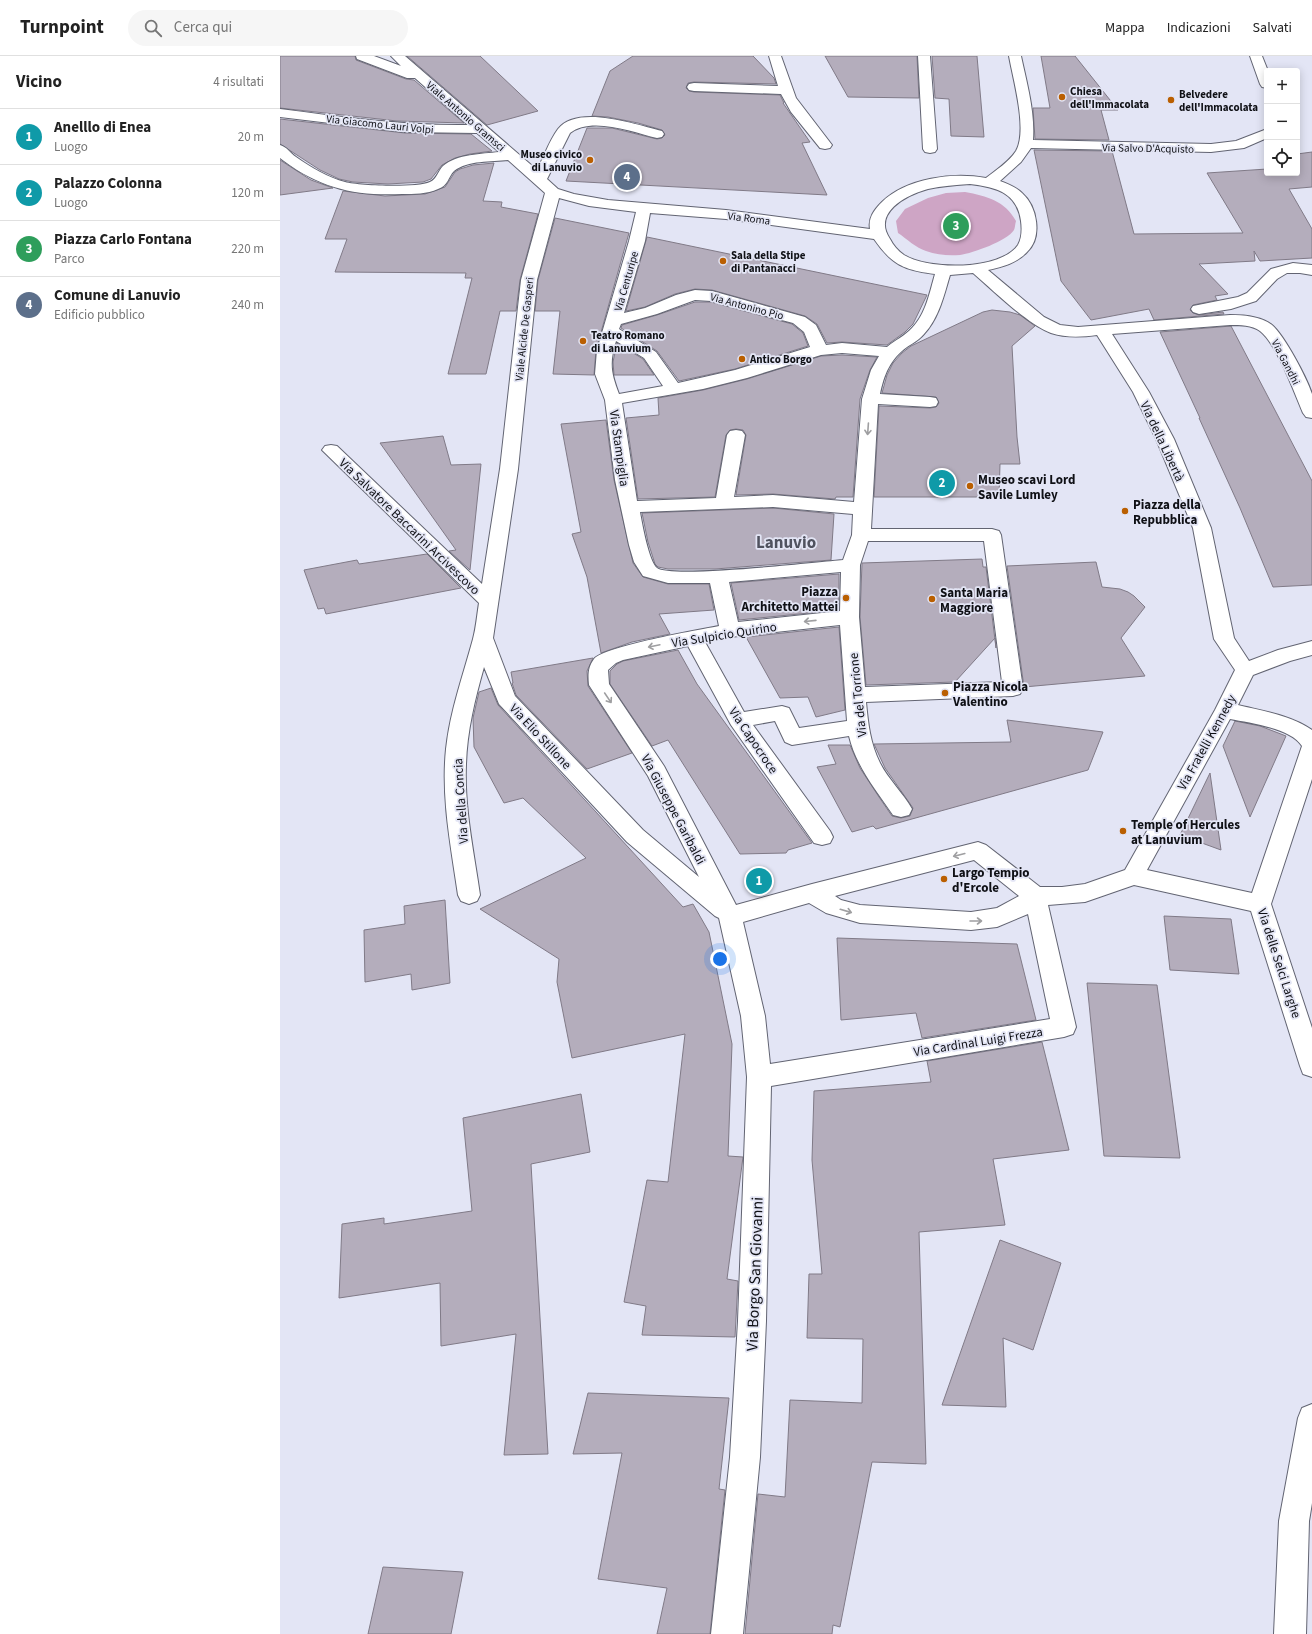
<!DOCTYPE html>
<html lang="it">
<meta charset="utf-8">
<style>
:root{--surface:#fff;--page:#f6f6f6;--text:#222;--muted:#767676;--line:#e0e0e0;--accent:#ba5f00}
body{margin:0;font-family:"Source Sans 3",sans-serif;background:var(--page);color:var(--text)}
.controls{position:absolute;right:12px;top:12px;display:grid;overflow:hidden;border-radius:4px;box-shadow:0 2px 10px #0003}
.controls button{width:36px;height:36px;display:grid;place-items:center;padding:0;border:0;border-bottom:1px solid var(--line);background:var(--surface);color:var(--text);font:20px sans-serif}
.you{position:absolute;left:440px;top:903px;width:14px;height:14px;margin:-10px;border:3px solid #fff;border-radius:50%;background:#1a73e8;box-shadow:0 0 0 6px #1a73e833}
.badge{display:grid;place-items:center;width:26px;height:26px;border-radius:50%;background:var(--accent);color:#fff;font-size:13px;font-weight:700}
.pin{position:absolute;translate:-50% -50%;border:2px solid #fff;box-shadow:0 1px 4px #0006}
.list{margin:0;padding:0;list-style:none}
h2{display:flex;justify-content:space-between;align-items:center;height:52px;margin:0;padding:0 16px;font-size:17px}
h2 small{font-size:13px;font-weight:400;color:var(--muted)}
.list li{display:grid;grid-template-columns:26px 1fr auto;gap:12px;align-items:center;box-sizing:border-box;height:56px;padding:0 16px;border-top:1px solid var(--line)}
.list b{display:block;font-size:15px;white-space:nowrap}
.list p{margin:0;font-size:13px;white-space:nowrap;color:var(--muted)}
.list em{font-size:13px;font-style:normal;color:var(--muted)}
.icon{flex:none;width:22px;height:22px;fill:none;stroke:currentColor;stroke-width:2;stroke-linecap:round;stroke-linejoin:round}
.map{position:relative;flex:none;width:1032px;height:1578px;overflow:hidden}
header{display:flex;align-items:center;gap:24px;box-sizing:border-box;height:56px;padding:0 20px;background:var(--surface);border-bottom:1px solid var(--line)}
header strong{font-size:19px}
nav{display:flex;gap:22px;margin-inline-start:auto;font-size:14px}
.search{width:280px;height:36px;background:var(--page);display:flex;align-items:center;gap:10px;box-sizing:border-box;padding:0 14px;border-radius:22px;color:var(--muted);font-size:15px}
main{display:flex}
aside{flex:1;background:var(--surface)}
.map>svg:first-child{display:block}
.green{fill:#cea5c5}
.building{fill:#b4adbc;stroke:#807a87}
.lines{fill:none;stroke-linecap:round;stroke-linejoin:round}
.minor-casing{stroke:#626472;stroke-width:2}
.minor{fill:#fff;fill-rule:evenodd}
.oneway{stroke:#9f9fa1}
.poi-dot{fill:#ba5f00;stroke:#e3e5f5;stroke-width:1.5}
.labels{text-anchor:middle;stroke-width:3.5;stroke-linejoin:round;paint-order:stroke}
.far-poi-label{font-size:11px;font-weight:bold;fill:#0f1015;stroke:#e3e5f5;text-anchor:start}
.far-street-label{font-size:11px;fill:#0f1015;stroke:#e3e5f5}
.street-label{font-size:13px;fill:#0f1015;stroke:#e3e5f5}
.poi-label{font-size:13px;font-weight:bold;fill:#0f1015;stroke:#e3e5f5;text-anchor:start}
.near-street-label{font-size:16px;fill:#0f1015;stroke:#e3e5f5}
.district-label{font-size:17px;font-weight:bold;fill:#50525f;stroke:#e3e5f5}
</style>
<header>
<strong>Turnpoint</strong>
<div class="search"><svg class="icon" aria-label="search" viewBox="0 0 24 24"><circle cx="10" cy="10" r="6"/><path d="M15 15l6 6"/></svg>Cerca qui</div>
<nav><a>Mappa</a><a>Indicazioni</a><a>Salvati</a></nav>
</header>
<main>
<aside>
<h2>Vicino<small>4 risultati</small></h2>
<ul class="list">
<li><span class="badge" style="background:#0f9aa8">1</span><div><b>Anelllo di Enea</b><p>Luogo</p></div><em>20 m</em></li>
<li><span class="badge" style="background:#0f9aa8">2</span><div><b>Palazzo Colonna</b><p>Luogo</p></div><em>120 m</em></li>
<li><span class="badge" style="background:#2e9e5b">3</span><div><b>Piazza Carlo Fontana</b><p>Parco</p></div><em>220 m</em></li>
<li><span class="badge" style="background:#5c6f8a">4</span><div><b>Comune di Lanuvio</b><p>Edificio pubblico</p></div><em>240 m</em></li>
</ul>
</aside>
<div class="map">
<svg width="1032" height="1578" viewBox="0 0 1032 1578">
<rect width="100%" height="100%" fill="#e3e5f5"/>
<!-- green -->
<path class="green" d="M 685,136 C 707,140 725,145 736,165 C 735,168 735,172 734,174 C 727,185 693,197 680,199 C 669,200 657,199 646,195 C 636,192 627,183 618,177 L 616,165 L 625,153 L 648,142 L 666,137 Z"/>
<!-- building -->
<path class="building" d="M 0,0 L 75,0 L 76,4 L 126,23 L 134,24 L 184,67 L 117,65 L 0,52 Z
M 127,0 L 200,0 L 258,55 L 207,69 Z
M 353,0 L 473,0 L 494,22 L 496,28 L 414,26 L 408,27 L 406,32 L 409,35 L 414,36 L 500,39 L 504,47 L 503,47 L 530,86 L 522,87 L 547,139 L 286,125 L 307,72 L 332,72 L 377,83 L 382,82 L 385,79 L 382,74 L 358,67 L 328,61 L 312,60 L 330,15 Z
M 545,0 L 637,0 L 639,42 L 568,41 Z
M 652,0 L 697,0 L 704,81 L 671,80 L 669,43 L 655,42 Z
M 761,0 L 795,0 L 838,54 L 821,54 L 829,84 L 755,83 L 753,52 L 770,52 Z
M 0,63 L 125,77 L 191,78 L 212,95 L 190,98 L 175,102 L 162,109 L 151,123 L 143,126 L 108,128 L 73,126 L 59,123 L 40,114 L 0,88 Z
M 754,94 L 832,95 L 854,178 L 963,177 L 927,117 L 987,113 L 987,117 L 1017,117 L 1017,98 L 1032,96 L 1032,131 L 1009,133 L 1032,173 L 1032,202 L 980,205 L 974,195 L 975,205 L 919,208 L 948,238 L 935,240 L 937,244 L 913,249 L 910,254 L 913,257 L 919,259 L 943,256 L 944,258 L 874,264 L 869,253 L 811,264 L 781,225 Z
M 0,104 L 31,124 L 53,132 L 0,139 Z
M 214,107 L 203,145 L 222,146 L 221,151 L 258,158 L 240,224 L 236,255 L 220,255 L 206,318 L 168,318 L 192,222 L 185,222 L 186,217 L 55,216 L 67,183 L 45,183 L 63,135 L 105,140 L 145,138 L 165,131 L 175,116 L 180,113 L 193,109 Z
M 275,162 L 349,177 L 316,294 L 314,319 L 273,318 L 280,255 L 255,255 L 258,224 Z
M 367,181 L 647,239 L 633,268 L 625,276 L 607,289 L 562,286 L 547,287 L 537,268 L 525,260 L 432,234 L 415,233 L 395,238 L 365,251 L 346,255 Z
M 415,246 L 431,246 L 512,268 L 523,277 L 528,290 L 455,313 L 399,325 L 377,295 L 341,272 L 342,269 L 377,259 Z
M 712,254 L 730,256 L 740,259 L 755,270 L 732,290 L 737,381 L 740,408 L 720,408 L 719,441 L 594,441 L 599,350 L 650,352 L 656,351 L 659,347 L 656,341 L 602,337 L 607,319 L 613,307 L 622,297 L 631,290 L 703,256 Z
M 951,270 L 1032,425 L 1032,529 L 993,531 L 960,452 L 919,362 L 920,362 L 880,276 Z
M 337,287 L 363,303 L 374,319 L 334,319 L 333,306 Z
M 562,299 L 597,301 L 590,314 L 580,343 L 573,441 L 556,441 L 555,443 L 493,438 L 456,439 L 466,379 L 463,374 L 456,373 L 450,374 L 446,379 L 435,441 L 358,443 L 346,362 L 379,359 L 378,342 L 423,334 L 467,323 L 541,300 Z
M 326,364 L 334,424 L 353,507 L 363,521 L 388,528 L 429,528 L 434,554 L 379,558 L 390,578 L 352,586 L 321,597 L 307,521 L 292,478 L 301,476 L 281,368 Z
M 163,380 L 171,409 L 201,408 L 190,514 L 169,495 L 176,494 L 100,387 Z
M 493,452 L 554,458 L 551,504 L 435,513 L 388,513 L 378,511 L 375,508 L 368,486 L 362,457 Z
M 147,498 L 181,532 L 46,558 L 44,552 L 38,553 L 24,514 L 77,504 L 79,508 Z
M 702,503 L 703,511 L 706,511 L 716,592 L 715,582 L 675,626 L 586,629 L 580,561 L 582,507 Z
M 816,506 L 822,531 L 840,533 L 848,536 L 854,540 L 865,551 L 841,582 L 865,620 L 744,631 L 727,510 Z
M 559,518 L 559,554 L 459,564 L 451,527 Z
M 559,571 L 565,654 L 536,661 L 528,641 L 500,642 L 466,581 Z
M 398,594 L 417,628 L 532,787 L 508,794 L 506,797 L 460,798 L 388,684 L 372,690 L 330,628 L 330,615 L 337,608 L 343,605 Z
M 313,602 L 307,615 L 308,630 L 352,697 L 307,713 L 236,639 L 232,627 L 233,627 L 231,616 Z
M 211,632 L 218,649 L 403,851 L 413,848 L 429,876 L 452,988 L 448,1100 L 463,1101 L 447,1223 L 458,1225 L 455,1281 L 362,1279 L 366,1250 L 344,1246 L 367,1124 L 388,1126 L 405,978 L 292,1002 L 277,926 L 279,903 L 200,853 L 306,802 L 243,742 L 224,747 L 194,691 L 193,662 L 199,636 Z
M 727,664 L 823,676 L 808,714 L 596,773 L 593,770 L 572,776 L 537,711 L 556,708 L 548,689 L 570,689 L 580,712 L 599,741 L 612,760 L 621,762 L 630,760 L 633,752 L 605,712 L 594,688 L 731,686 Z
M 955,665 L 980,670 L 1006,680 L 970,761 L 943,690 Z
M 930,717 L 941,794 L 900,779 Z
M 165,844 L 170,927 L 132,934 L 131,918 L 85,926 L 84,874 L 125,868 L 124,850 Z
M 884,860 L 951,863 L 959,918 L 890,914 Z
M 557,882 L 737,888 L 756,964 L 642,982 L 636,957 L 561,964 Z
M 807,927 L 877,929 L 900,1102 L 824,1100 Z
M 762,986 L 789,1094 L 713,1103 L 725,1169 L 639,1176 L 646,1408 L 592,1406 L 560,1571 L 553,1569 L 552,1578 L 465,1578 L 478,1438 L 505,1441 L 510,1344 L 582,1347 L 583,1283 L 527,1282 L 529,1218 L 542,1218 L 532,1104 L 534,1035 L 651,1026 L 647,1005 Z
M 301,1038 L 310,1096 L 251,1108 L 268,1398 L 224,1399 L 236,1278 L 161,1290 L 160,1227 L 59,1242 L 62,1168 L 104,1162 L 104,1168 L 192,1155 L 183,1062 Z
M 720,1184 L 781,1207 L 753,1294 L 723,1282 L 726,1351 L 662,1349 Z
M 308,1337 L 449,1342 L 439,1433 L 445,1434 L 430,1578 L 377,1578 L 387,1532 L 318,1523 L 342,1397 L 293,1398 Z
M 103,1511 L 183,1516 L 171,1578 L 88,1578 Z"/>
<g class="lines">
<defs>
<path id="minor" d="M 76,0 L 94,0 L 121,10 L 111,0 L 125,0 L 257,114 C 264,101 269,85 278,73 C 298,48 357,69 382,75 L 384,78 L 382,81 L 377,82 C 353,76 311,60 290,77 L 267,123 L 278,133 L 294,138 L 328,144 L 446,154 L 590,173 C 588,162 594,154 602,146 C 627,122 673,116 706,122 C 716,114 729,106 736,95 C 748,74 733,23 729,0 L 741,0 C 747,28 755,56 753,84 L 931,88 L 956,85 L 987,73 L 987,82 L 964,92 L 931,96 L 751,92 L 741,106 L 720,125 C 728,128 736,131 742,137 C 757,150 763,181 747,196 C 737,207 722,211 708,214 L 764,261 L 780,269 L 798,271 L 950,259 C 963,259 981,260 992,269 C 1004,279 1027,322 1032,338 C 1032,345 1032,355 1032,362 L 1026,361 L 1023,357 C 1014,336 997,288 980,275 C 972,269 960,269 950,269 L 832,278 L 869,336 L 894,383 L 931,472 L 954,582 L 969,605 L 998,594 L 1032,585 L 1032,599 L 1010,605 L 973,619 L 958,649 C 982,655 1011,659 1032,674 L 1032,723 L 991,848 L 1032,972 L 1032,1021 L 1023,1018 L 1020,1010 L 971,855 L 854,829 L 805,846 L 768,849 L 796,971 L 793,978 L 784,981 L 491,1030 L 486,1265 L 480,1401 L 463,1578 L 431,1578 L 450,1401 L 458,1265 L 467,1021 L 461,960 L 439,862 L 435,860 L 347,786 L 219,648 L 204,611 C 195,643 187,675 186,708 C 184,752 194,796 200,839 L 197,845 L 189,848 L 181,845 L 178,839 C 171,791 161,742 166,693 C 170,655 183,620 193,583 C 196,572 197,559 199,547 L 42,394 L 45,390 L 51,389 L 57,390 L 202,528 L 220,413 L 241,224 L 265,137 L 228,104 C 211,106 188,104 174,115 C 168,121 168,130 158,133 C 147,138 134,138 122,138 C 76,140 42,133 4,105 L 0,102 L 0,89 C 7,91 10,97 16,101 C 30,111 49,122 65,126 C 80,130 137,132 150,126 C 157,123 158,115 163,110 C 177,98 202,98 219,96 L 197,77 L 125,76 L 0,61 L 0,53 C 62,61 125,70 188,69 L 135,22 L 127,22 L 77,3 ZM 690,128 C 715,131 737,136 741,165 C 742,172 742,182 738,189 C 720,215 648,214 624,199 C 618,195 613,189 610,183 C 592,157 626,139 648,133 C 662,130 676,129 690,128 ZM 279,142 L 309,150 L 356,156 L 349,185 L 317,294 L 315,318 L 325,344 L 335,424 L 349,489 L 354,506 L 363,520 L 388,527 L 430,527 L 439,570 C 418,574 325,590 314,603 C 308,611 308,619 309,629 L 368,720 L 419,821 L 363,774 L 235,640 L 213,582 L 238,413 L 257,224 ZM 370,157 L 446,163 L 594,183 C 612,209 624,214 655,218 C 650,235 646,258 632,272 C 625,280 615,284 607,291 L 562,287 L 546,289 L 536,269 L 525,261 L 432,235 L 415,234 L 396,239 L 365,252 L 344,257 L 365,185 ZM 693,217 C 714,235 747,268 771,277 C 786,282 802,281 817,279 L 853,336 L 876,383 L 913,472 L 934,583 L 955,614 L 935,654 L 845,814 L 805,828 L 782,831 L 760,831 L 706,789 L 698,786 L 532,828 L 456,849 L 384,710 L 329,628 L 328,614 L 336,607 L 343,604 L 408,590 L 451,669 L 534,787 L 542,789 L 550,787 L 553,781 L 550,775 L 473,669 L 495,665 L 505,686 L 512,689 L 569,680 C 576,710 596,734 613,759 L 621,761 L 629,759 L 632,753 C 623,737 608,723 600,707 C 590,687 588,667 586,646 L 733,640 L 740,638 L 743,633 L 721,479 L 719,475 L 712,473 L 591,473 L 598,348 L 650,351 L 656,350 L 658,346 L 656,342 L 650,341 L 600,338 C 604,319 610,303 627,291 C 633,287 639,284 644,278 C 659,262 664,239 670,219 ZM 415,244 L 431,245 L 513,267 L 524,276 L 530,291 L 455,314 L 398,327 L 376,296 L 339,273 L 341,268 L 377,258 ZM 336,285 L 364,302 L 383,330 L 339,338 C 331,317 329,307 336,285 ZM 562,297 L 599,300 L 591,314 L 582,343 L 574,446 L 493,439 L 454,441 L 465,379 L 462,375 L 456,374 L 450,375 L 447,379 L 436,442 L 357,445 L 342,347 L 423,333 L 467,322 L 541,299 ZM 493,451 L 573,458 L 572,479 L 563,504 C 538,506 391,523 377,512 C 369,506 362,467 360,456 ZM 588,485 L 704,485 L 722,626 L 585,631 L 579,561 L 580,509 ZM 561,516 L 560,555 L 458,566 L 449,526 ZM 560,569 L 567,665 L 519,672 L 509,652 L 502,650 L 464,656 L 425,586 L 450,581 ZM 950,663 C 970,667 1011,672 1022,690 L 972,837 L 867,814 ZM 694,804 L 739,840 L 717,852 L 691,856 L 580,849 L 561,844 L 555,840 ZM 529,847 L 546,857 L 580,867 L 691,874 L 717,871 L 748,858 L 770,963 L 490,1008 L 485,960 L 463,866 Z
M 489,0 L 501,0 L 516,42 L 552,89 L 550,92 L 545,93 L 540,92 L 511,56 L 501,38 L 414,35 L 409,34 L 407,31 L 409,28 L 414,27 L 498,30 Z
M 638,0 L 650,0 L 657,93 L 655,96 L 650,97 L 645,96 L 643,93 Z
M 970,0 L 982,0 L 988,15 L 987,15 L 987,32 L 982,31 L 980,28 Z
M 1013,207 L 1032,209 L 1032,219 L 1020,217 L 1007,217 L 997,223 L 976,245 L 951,253 L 919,258 L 913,256 L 911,253 L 913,250 L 958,241 L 967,237 L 991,213 Z
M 1032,1348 L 1032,1447 L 1029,1465 L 1026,1578 L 994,1578 L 999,1465 L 1018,1362 L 1022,1352 Z"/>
</defs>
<!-- minor casing -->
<use href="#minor" class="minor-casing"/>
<!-- minor -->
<use href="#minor" class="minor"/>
</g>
<!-- one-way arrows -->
<defs><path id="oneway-shaft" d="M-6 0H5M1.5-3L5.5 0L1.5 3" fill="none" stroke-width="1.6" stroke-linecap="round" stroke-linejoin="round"/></defs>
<g class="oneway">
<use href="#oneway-shaft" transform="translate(588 373) rotate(94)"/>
<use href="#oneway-shaft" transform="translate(530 565) rotate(174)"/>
<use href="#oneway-shaft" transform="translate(374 590) rotate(168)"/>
<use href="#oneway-shaft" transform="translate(328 642) rotate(56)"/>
<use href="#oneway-shaft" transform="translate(679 799) rotate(166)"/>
<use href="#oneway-shaft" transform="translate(566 855) rotate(16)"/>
<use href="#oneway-shaft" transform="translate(696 865)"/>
</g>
<!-- markers -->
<g class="poi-dot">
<circle cx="782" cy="41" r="4"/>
<circle cx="891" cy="44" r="4"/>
<circle cx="310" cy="104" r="4"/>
<circle cx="443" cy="205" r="4"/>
<circle cx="303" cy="285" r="4"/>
<circle cx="462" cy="303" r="4"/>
<circle cx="690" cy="430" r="4"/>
<circle cx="845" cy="455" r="4"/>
<circle cx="566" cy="542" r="4"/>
<circle cx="652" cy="543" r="4"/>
<circle cx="665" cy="637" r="4"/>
<circle cx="843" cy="775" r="4"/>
<circle cx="664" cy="823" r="4"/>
</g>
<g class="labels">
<!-- far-poi labels -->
<g class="far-poi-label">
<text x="790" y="39">Chiesa<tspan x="790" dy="13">dell'Immacolata</tspan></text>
<text x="899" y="42">Belvedere<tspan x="899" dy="13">dell'Immacolata</tspan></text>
<text x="302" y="102" text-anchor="end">Museo civico<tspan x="302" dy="13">di Lanuvio</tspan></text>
<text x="451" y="203">Sala della Stipe<tspan x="451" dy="13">di Pantanacci</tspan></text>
<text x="311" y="283">Teatro Romano<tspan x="311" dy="13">di Lanuvium</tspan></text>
<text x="470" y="307">Antico Borgo</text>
</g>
<!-- far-street labels -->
<g class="far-street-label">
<text transform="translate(186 60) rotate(41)" y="4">Viale Antonio Gramsci</text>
<text transform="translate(100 68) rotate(6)" y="4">Via Giacomo Lauri Volpi</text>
<text transform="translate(868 92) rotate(1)" y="4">Via Salvo D'Acquisto</text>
<text transform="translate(469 162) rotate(7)" y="4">Via Roma</text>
<text transform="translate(346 225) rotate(-74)" y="4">Via Centuripe</text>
<text transform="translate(467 250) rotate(15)" y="4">Via Antonino Pio</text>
<text transform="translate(244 273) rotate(-84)" y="4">Viale Alcide De Gasperi</text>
<text transform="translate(1006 306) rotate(63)" y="4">Via Gandhi</text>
</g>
<!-- street labels -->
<g class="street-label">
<text transform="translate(883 385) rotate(65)" y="5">Via della Libertà</text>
<text transform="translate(340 392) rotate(82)" y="5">Via Stampiglia</text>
<text transform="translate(130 470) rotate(44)" y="5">Via Salvatore Baccarini Arcivescovo</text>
<text transform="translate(444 578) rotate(-9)" y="5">Via Sulpicio Quirino</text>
<text transform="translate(577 639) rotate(-96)" y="5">Via del Torrione</text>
<text transform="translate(261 680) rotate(47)" y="5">Via Elio Stillone</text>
<text transform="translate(474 684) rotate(56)" y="5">Via Capocroce</text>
<text transform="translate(926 686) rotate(-61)" y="5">Via Fratelli Kennedy</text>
<text transform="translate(180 745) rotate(-94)" y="5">Via della Concia</text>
<text transform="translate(394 753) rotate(62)" y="5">Via Giuseppe Garibaldi</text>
<text transform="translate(1000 907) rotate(72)" y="5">Via delle Selci Larghe</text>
<text transform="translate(698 985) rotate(-9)" y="5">Via Cardinal Luigi Frezza</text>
</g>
<!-- poi labels -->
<g class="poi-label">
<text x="698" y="428">Museo scavi Lord<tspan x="698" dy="15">Savile Lumley</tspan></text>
<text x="853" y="453">Piazza della<tspan x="853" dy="15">Repubblica</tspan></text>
<text x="558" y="540" text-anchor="end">Piazza<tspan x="558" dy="15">Architetto Mattei</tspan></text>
<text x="660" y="541">Santa Maria<tspan x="660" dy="15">Maggiore</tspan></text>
<text x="673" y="635">Piazza Nicola<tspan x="673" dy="15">Valentino</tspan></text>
<text x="851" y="773">Temple of Hercules<tspan x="851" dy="15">at Lanuvium</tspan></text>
<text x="672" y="821">Largo Tempio<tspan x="672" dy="15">d'Ercole</tspan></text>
</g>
<!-- near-street labels -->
<g class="near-street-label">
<text transform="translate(474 1218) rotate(-88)" y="6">Via Borgo San Giovanni</text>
</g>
<!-- district labels -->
<g class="district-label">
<text x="506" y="492">Lanuvio</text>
</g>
</g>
</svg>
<div class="controls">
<button>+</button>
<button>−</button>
<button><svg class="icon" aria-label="locate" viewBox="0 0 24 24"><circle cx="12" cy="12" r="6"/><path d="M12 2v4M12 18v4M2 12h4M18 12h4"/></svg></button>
</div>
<div class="you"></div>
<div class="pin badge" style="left:479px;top:825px;background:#0f9aa8">1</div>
<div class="pin badge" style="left:662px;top:427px;background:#0f9aa8">2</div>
<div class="pin badge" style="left:676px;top:170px;background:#2e9e5b">3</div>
<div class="pin badge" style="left:347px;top:121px;background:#5c6f8a">4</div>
</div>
</main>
